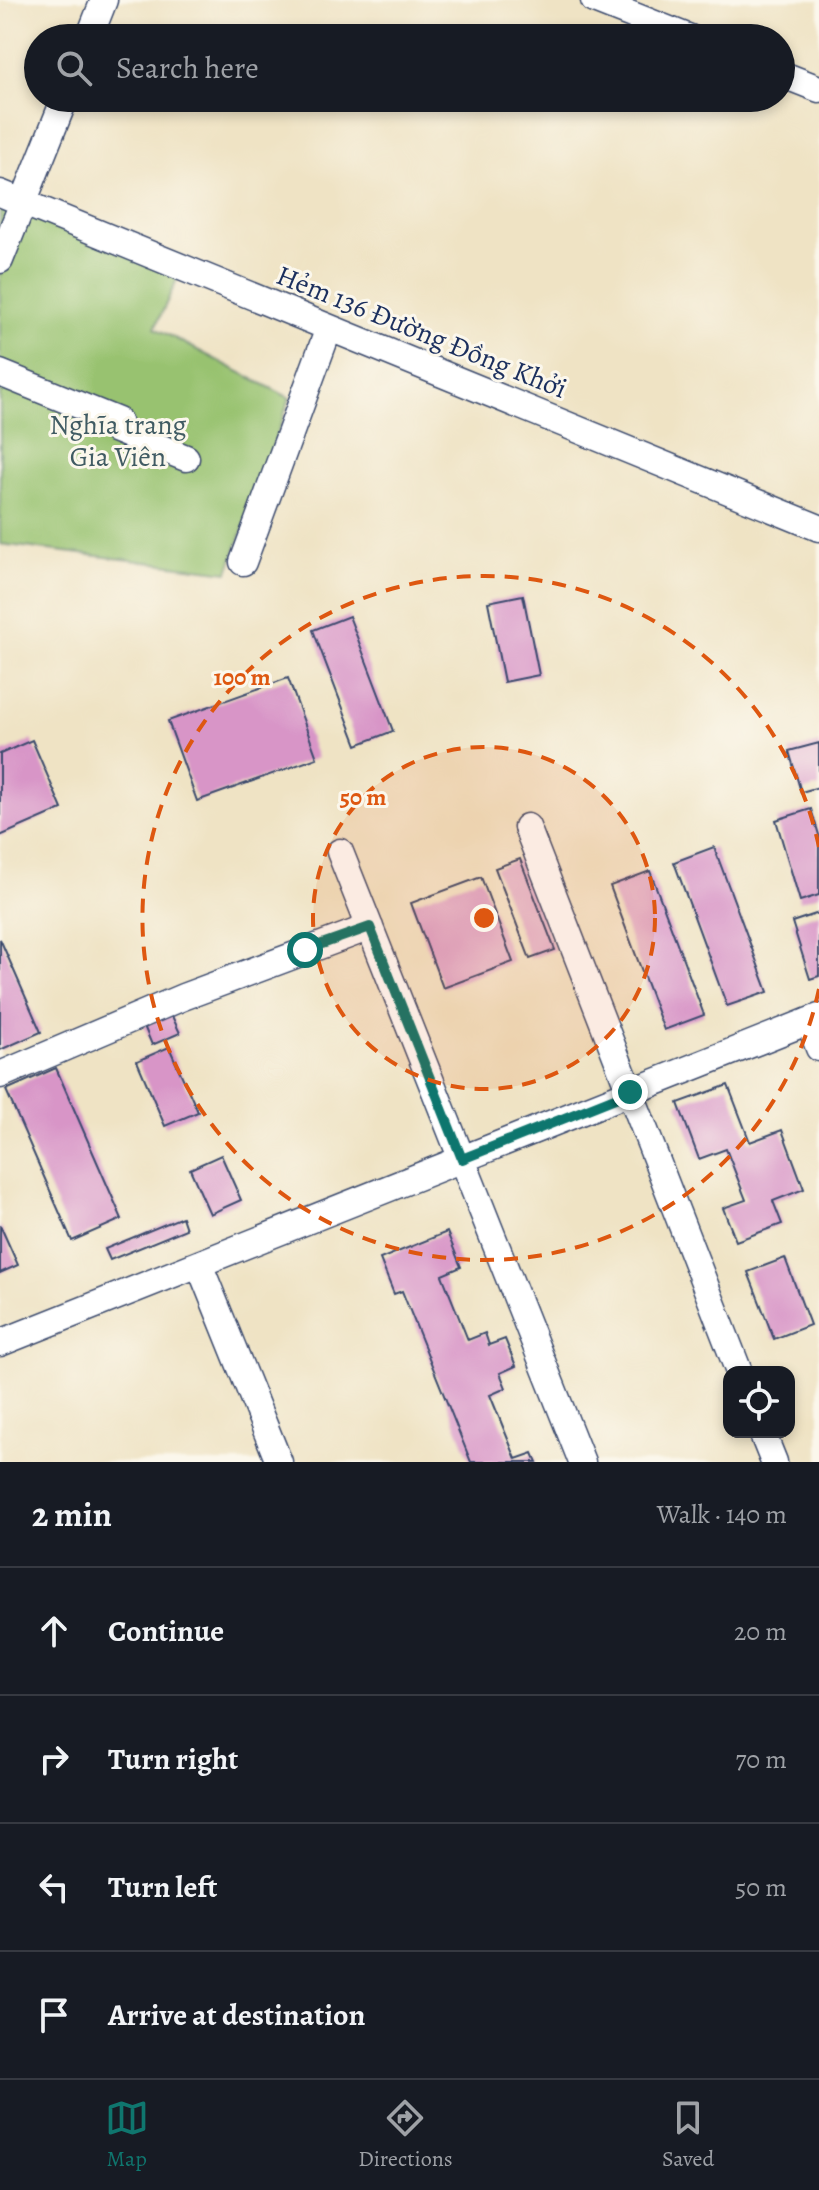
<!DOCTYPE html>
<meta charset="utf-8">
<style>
:root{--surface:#171b24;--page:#20242c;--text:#f1f3f6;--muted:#9ea1a6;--line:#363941;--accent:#0f766e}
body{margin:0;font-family:Alegreya,serif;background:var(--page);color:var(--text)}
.controls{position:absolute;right:24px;bottom:24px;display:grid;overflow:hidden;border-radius:16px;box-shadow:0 4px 12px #0003}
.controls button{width:72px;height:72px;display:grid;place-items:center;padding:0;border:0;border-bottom:2px solid var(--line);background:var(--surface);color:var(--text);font:40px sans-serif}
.stop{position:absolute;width:24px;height:24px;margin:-18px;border:6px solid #0f766e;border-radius:50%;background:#fff}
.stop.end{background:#0f766e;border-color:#fff;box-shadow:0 2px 8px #0008}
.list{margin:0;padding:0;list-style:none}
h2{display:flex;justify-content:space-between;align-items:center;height:104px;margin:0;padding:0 32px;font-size:34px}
h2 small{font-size:26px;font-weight:400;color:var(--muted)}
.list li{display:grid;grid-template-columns:52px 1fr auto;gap:24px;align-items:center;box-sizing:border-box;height:128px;padding:0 32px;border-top:2px solid var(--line)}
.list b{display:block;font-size:30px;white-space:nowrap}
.list em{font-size:26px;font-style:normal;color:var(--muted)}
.icon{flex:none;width:44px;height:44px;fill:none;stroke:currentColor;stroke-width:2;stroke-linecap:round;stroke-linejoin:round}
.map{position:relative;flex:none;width:819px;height:1462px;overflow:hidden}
.search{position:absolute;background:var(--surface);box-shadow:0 4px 12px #0003;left:24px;right:24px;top:24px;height:88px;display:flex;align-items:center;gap:20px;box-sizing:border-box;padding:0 28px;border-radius:44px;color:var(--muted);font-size:30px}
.sheet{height:616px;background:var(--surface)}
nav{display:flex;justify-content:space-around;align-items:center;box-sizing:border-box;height:112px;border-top:2px solid var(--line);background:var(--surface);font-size:22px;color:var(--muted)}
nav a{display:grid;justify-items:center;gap:4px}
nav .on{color:var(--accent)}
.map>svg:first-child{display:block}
.green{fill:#98c270;stroke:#5a7867;stroke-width:2}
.building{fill:#d895c7}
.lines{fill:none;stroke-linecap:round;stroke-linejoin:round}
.minor-casing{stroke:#3b4a6d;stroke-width:29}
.minor{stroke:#fff;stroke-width:26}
.route{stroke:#0f766e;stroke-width:10}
.ring{fill:none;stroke:#de5710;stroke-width:4;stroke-dasharray:14 10}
.labels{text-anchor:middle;stroke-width:6;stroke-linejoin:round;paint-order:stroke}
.street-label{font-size:28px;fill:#1b2f5e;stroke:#fbf7ec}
.park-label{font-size:28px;fill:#405b63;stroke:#fbf7ec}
.centre{fill:#de5710;stroke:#fbf7ec;stroke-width:4}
.ring-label{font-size:24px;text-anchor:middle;font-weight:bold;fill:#de5710;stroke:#fbf7ec;stroke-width:6;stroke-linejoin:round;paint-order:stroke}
</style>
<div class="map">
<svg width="819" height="1462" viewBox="0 0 819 1462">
<rect width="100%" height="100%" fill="#fbf7ec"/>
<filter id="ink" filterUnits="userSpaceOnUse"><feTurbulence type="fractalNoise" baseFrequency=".0125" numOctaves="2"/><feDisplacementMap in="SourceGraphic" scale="16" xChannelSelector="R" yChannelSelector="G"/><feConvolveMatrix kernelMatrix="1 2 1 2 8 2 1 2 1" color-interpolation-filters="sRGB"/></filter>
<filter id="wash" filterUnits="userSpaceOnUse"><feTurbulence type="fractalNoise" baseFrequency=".006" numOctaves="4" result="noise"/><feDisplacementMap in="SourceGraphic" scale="32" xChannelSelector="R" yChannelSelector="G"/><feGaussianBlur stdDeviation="1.8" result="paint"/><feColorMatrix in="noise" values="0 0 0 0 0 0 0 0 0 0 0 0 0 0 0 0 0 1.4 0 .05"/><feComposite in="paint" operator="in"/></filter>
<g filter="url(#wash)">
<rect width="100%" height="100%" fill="#efe3c4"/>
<!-- green -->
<path class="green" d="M 0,202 L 179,275 L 155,328 L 290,398 L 228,572 L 0,544 Z"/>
<g id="blocks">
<!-- building -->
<path class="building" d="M 523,595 L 539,675 L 504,682 L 488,602 Z
M 349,616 L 393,731 L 357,745 L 313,630 Z
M 288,678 L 317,758 L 197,801 L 168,721 Z
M 32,740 L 62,809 L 0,836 L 0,754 Z
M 819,743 L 819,787 L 801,792 L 789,751 Z
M 811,809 L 819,835 L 819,895 L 800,901 L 776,820 Z
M 714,847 L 768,992 L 727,1006 L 674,862 Z
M 520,859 L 555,950 L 530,959 L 495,868 Z
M 650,871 L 704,1015 L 664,1030 L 610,886 Z
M 481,877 L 513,962 L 443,988 L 411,903 Z
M 819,913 L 819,976 L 810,979 L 792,922 Z
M 0,939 L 41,1032 L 0,1050 Z
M 171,1014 L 180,1033 L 152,1045 L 144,1026 Z
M 169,1047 L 198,1112 L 165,1126 L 137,1061 Z
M 56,1068 L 122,1219 L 72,1241 L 6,1090 Z
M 728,1085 L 750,1142 L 782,1130 L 804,1189 L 773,1201 L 782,1224 L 736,1241 L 723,1208 L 746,1200 L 726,1149 L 699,1159 L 678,1103 Z
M 221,1155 L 241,1200 L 210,1214 L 190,1169 Z
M 182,1217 L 186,1229 L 110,1260 L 105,1249 Z
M 0,1225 L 18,1265 L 0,1273 Z
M 447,1232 L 461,1267 L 442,1275 L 468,1340 L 485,1333 L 489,1345 L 505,1339 L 516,1366 L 500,1373 L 506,1388 L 490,1395 L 516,1459 L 533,1453 L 537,1462 L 471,1462 L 402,1291 L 394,1294 L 380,1259 Z
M 785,1258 L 810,1325 L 774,1339 L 748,1272 Z"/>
</g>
</g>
<g filter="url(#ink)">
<use href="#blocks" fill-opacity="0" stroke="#3b4a6d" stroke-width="2"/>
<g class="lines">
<defs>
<path id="minor" d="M 594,0 L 690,38
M 89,38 L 104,0
M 781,74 L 819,89
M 0,193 L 819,528
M 0,260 L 65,98
M 0,373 L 118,421 L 114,429 L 186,458
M 243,562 L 329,328
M 527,827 L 739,1372
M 340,852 L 582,1462
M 809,1021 L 819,1048
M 0,1075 L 183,997 L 370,927
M 199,1264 L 279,1462
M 0,1343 L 819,1017
M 762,1432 L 774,1462"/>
</defs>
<!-- minor casing -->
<use href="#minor" class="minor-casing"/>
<!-- minor -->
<use href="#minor" class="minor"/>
</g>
</g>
<g class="lines" filter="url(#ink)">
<!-- route -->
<path class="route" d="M 305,950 L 370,927 L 462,1159 L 630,1092"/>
</g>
<!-- distance rings -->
<circle cx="484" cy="918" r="171" fill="#de5710" fill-opacity=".12"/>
<g class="ring">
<circle cx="484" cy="918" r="171"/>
<path d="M819 989A342 342 0 1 1 819 847"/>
</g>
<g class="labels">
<!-- street labels -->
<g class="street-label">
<text transform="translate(422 331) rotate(22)" y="10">Hẻm 136 Đường Đồng Khởi</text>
</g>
<!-- park labels -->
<g class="park-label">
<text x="118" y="434">Nghĩa trang<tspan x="118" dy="32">Gia Viên</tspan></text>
</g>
</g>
<circle cx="484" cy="918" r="12" class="centre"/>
<g class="ring-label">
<text x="242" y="685">100 m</text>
<text x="363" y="805">50 m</text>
</g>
</svg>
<div class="controls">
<button><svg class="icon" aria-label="locate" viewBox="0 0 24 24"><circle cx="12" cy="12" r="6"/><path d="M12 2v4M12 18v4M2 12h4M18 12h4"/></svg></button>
</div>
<div class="stop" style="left:305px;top:950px"></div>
<div class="stop end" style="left:630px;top:1092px"></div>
<div class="search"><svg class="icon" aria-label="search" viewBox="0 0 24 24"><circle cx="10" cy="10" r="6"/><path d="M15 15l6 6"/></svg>Search here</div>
</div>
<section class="sheet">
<h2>2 min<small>Walk · 140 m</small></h2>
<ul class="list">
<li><svg class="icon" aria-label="ahead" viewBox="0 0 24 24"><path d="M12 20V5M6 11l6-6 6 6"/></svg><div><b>Continue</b></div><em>20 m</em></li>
<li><svg class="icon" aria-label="right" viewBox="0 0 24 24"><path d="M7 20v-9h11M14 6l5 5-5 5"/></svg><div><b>Turn right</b></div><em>70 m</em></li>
<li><svg class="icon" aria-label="left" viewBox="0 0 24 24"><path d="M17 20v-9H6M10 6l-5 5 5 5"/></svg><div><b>Turn left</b></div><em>50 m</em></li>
<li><svg class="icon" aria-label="arrive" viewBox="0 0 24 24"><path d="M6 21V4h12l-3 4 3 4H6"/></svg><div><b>Arrive at destination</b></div></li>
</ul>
</section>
<nav>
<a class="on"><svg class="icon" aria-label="map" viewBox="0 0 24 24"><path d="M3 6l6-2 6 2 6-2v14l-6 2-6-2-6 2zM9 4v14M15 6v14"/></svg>Map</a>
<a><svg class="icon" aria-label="directions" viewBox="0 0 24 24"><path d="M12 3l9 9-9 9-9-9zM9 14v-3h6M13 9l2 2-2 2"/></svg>Directions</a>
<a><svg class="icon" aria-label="saved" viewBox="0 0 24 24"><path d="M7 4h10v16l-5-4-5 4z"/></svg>Saved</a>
</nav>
